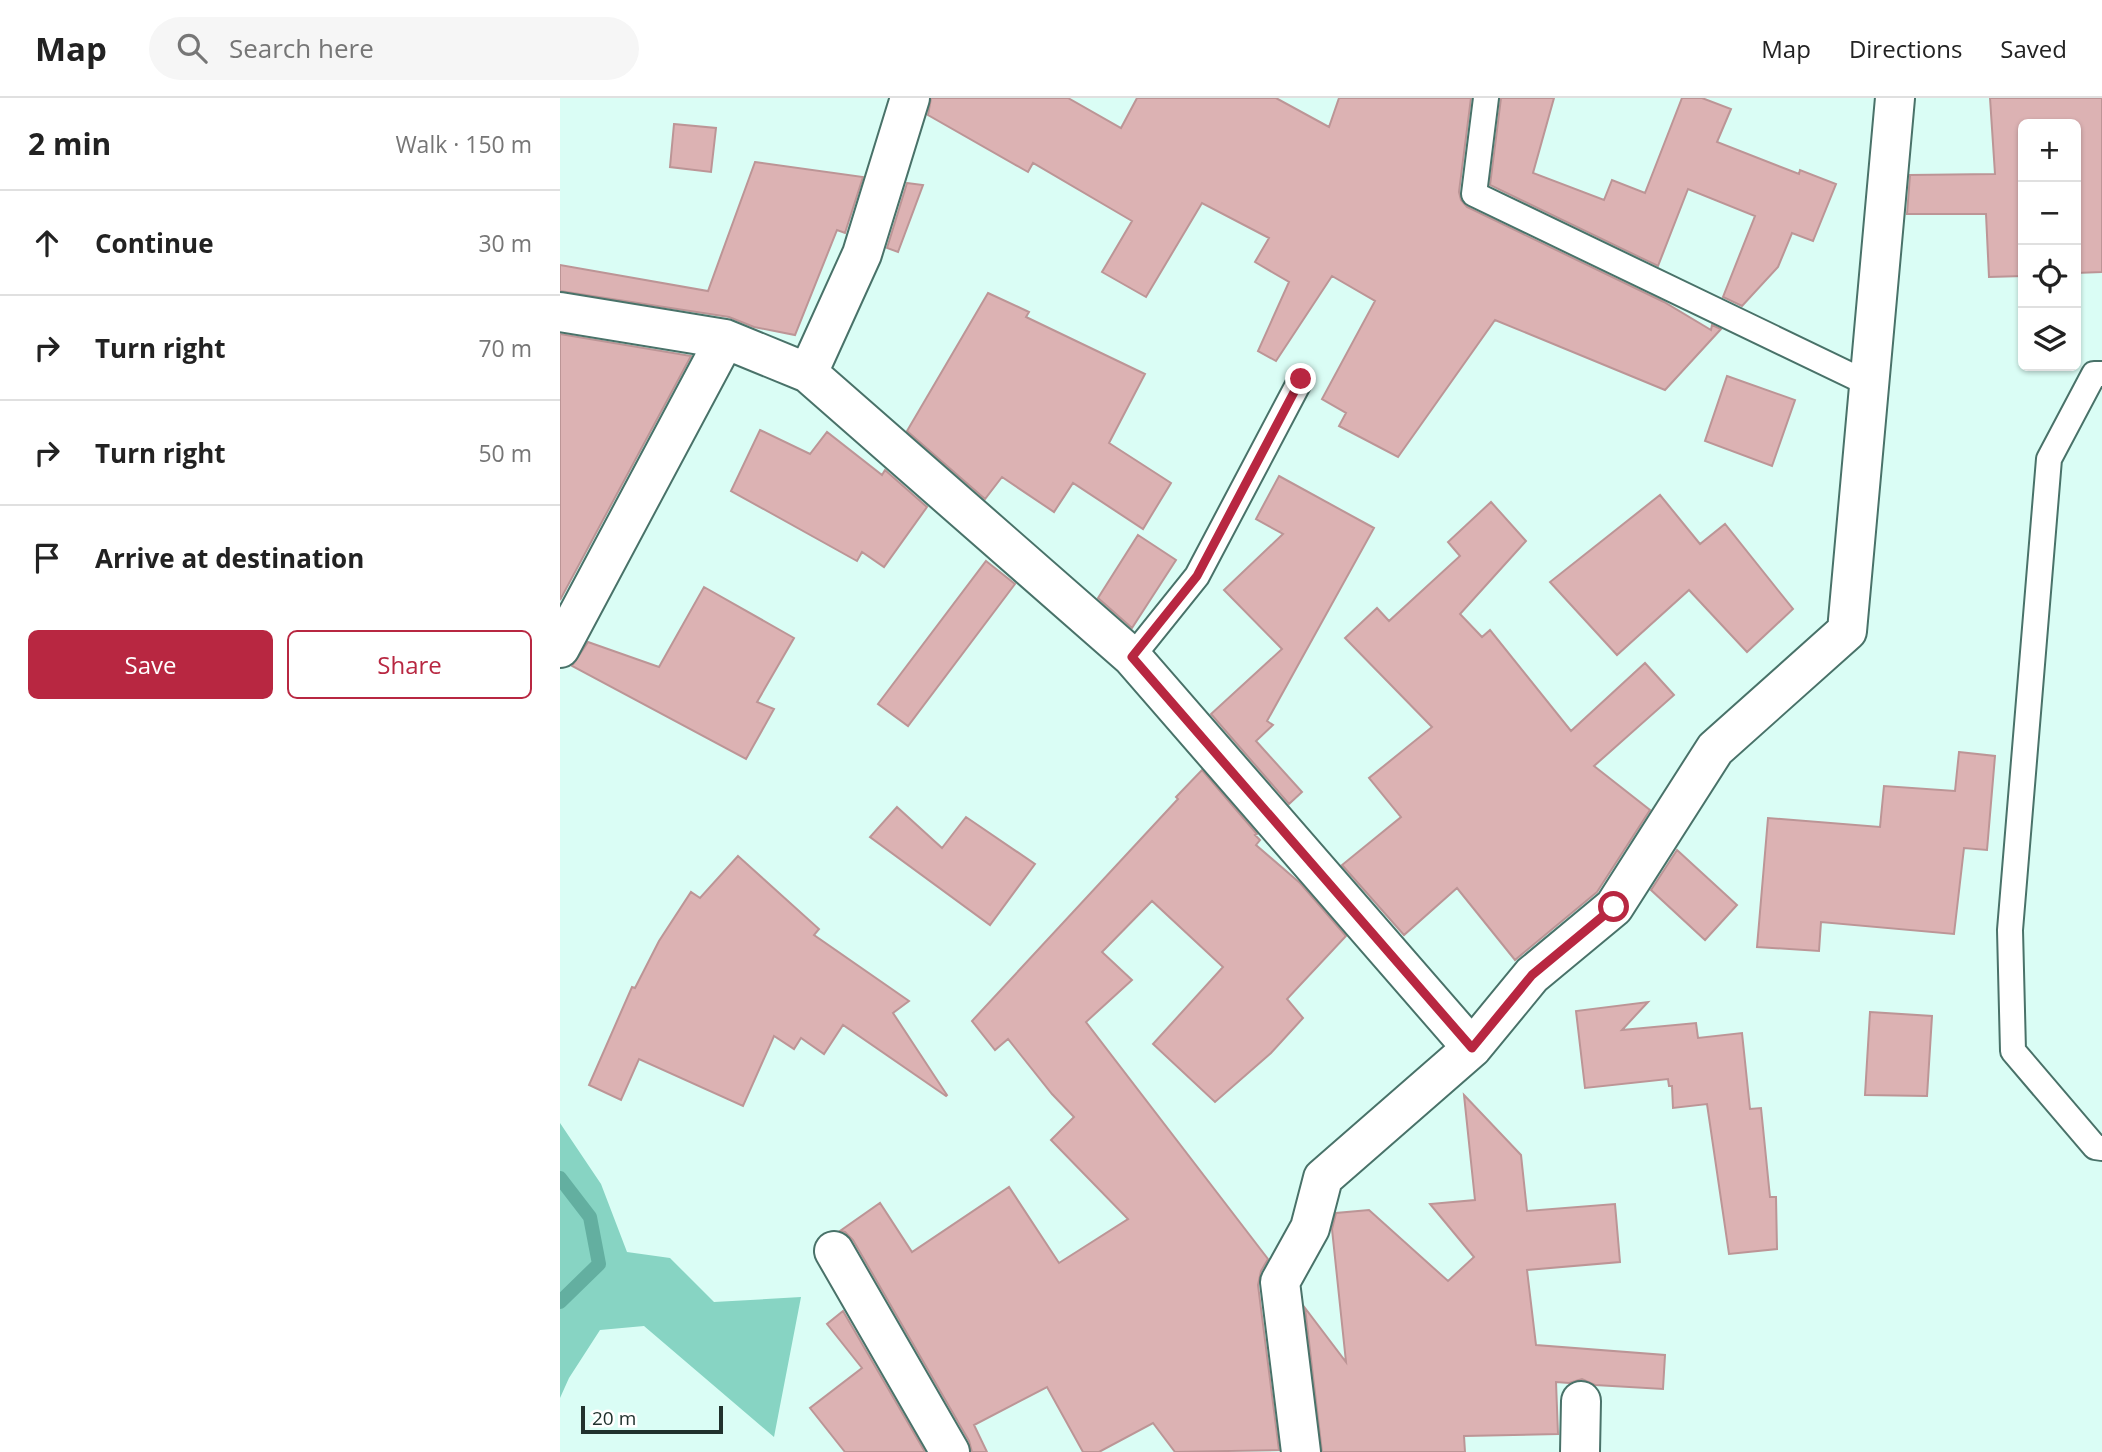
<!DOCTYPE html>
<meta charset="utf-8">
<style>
:root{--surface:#fff;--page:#f6f6f6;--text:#222;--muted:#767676;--line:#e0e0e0;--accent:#b82741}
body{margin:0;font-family:"Open Sans",sans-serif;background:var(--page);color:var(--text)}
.controls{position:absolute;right:21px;top:21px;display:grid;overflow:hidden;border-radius:10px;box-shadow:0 2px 5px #0004}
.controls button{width:63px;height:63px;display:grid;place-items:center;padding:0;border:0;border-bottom:2px solid var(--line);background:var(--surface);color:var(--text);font:35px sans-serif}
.scale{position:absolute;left:21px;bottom:18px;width:142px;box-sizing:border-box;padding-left:7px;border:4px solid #20312d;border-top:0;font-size:19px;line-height:24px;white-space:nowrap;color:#20312d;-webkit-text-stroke:5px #fff;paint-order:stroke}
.stop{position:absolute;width:21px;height:21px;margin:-16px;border:5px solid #b82741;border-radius:50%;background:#fff}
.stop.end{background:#b82741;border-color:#fff;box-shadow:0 2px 7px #0008}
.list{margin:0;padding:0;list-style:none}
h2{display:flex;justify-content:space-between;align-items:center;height:91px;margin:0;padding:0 28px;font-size:30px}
h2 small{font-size:23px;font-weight:400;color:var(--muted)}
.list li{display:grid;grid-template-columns:46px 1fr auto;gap:21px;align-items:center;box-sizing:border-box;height:105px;padding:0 28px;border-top:2px solid var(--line)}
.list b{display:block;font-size:26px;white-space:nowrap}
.list em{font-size:23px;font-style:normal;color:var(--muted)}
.actions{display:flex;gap:14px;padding:21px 28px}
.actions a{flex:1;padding:16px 0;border:2px solid var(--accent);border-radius:10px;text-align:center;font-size:24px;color:var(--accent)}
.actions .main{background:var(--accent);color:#fff}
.icon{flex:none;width:38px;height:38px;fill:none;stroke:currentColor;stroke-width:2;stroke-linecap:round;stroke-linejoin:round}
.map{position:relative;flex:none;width:1542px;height:1354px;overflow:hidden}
header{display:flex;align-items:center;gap:42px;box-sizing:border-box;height:98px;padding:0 35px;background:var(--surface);border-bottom:2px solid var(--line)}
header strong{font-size:33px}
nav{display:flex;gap:38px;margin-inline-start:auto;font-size:24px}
.search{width:490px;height:63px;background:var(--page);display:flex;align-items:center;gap:18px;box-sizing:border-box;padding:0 24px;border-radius:38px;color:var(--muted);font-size:26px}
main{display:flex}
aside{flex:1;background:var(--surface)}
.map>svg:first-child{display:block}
.forest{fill:#87d4c3}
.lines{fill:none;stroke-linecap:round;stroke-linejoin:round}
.stream{stroke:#63afa0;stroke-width:14}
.building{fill:#dcb2b3;stroke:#bc9596;stroke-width:2}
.service-casing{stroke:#497269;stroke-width:28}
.minor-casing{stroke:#497269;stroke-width:42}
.service{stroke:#fff;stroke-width:24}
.minor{stroke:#fff;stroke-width:38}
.route{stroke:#b82741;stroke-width:9}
</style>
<header>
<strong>Map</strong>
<div class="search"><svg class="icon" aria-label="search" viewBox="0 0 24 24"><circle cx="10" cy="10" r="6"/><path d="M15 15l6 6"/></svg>Search here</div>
<nav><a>Map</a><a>Directions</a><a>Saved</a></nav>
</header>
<main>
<aside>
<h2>2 min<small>Walk · 150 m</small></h2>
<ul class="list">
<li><svg class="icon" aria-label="ahead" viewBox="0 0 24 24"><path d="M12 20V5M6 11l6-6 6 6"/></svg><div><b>Continue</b></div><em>30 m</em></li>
<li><svg class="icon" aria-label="right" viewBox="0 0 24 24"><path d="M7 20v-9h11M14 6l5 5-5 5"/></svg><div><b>Turn right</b></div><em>70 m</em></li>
<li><svg class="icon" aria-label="right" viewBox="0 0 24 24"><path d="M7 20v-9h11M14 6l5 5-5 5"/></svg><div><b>Turn right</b></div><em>50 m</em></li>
<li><svg class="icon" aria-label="arrive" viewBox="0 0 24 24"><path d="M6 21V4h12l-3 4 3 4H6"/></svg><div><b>Arrive at destination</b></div></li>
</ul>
<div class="actions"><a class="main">Save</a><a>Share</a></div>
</aside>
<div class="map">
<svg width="1542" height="1354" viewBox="0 0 1542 1354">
<rect width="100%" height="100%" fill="#dafdf5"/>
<!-- forest -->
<path class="forest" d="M 0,1025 L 41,1086 L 67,1154 L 110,1160 L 154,1204 L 241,1199 L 214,1339 L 84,1228 L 40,1232 L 9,1280 L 0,1300 Z"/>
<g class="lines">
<!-- stream -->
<path class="stream" d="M 0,1080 L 30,1119 L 39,1166 L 0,1204"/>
</g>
<!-- building -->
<path class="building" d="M 371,0 L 508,0 L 561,30 L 577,0 L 716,0 L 769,29 L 779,0 L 911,0 L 899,94 L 901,102 L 907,109 L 1104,204 L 1151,232 L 1152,227 L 1161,231 L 1105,292 L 935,222 L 838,359 L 779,328 L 786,315 L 762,301 L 815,203 L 772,178 L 716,263 L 698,253 L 729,184 L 695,164 L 709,140 L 642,105 L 586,199 L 542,174 L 572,123 L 473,65 L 468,74 L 368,17 Z
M 941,0 L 994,0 L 973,75 L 1044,102 L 1052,82 L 1085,95 L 1122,0 L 1142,0 L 1171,11 L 1157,44 L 1239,76 L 1240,72 L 1276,86 L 1253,143 L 1232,135 L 1218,169 L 1182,208 L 1163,199 L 1195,118 L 1128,91 L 1098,168 L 930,87 Z
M 1430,0 L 1542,0 L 1542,174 L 1516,175 L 1516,26 L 1463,26 L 1463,178 L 1429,179 L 1426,116 L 1347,116 L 1350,77 L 1435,76 Z
M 114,26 L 156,30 L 151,74 L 110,69 Z
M 195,64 L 303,79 L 285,135 L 277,132 L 235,237 L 194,229 L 169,219 L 0,193 L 0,167 L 148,193 Z
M 347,85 L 363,87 L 338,154 L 327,150 Z
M 428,195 L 469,214 L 466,219 L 585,276 L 549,345 L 611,385 L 583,431 L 513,385 L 494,414 L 442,379 L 425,401 L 347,333 Z
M 0,236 L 131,258 L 0,502 Z
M 1167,278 L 1235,302 L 1212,368 L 1145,343 Z
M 200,332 L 250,356 L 267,334 L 322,377 L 325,372 L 367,409 L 324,469 L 302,454 L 297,463 L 171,393 Z
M 719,378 L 814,430 L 707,623 L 713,627 L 696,643 L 742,694 L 729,706 L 651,616 L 722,551 L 664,492 L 723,436 L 696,421 Z
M 1100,397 L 1140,446 L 1165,426 L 1233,511 L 1187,554 L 1129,492 L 1057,557 L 990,484 Z
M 931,404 L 966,443 L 900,516 L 922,539 L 930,532 L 1011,633 L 1085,565 L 1114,597 L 1034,668 L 1090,712 L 1037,794 L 955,862 L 897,790 L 844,837 L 782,767 L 841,719 L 809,680 L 872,629 L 785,540 L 817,510 L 829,523 L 900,458 L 888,444 Z
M 578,437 L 616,462 L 572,530 L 538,500 Z
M 426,463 L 455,486 L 348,628 L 318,606 Z
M 144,489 L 234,540 L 197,604 L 214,611 L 186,661 L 12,568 L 28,544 L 99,569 Z
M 1399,654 L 1435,658 L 1427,752 L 1404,750 L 1394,836 L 1261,824 L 1259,853 L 1197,849 L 1208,720 L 1320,729 L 1324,688 L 1395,693 Z
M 642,672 L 697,736 L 695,737 L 700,742 L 696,747 L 740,785 L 786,838 L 727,901 L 743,920 L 711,955 L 655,1004 L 593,946 L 663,869 L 592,803 L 542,854 L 572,882 L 526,924 L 708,1161 L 701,1173 L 698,1187 L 719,1352 L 615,1354 L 593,1325 L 539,1354 L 523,1354 L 487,1289 L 414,1327 L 427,1354 L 412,1354 L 409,1343 L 293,1142 L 285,1134 L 280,1133 L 320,1105 L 352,1154 L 449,1089 L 499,1165 L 568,1121 L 491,1042 L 514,1019 L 492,996 L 448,941 L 435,952 L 412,923 L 618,701 L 616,699 Z
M 337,709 L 382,750 L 406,719 L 475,766 L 430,827 L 310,739 Z
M 1117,752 L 1177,807 L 1145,842 L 1091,792 Z
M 178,758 L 259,831 L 254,837 L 349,903 L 333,915 L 387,997 L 386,998 L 283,927 L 264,956 L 241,940 L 234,951 L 214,938 L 183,1008 L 79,961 L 61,1002 L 29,987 L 72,889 L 75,890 L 99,843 L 131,794 L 140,800 Z
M 1088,904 L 1062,932 L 1136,925 L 1138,940 L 1182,935 L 1190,1011 L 1201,1010 L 1210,1099 L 1216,1099 L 1217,1151 L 1169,1156 L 1147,1006 L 1113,1010 L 1112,988 L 1109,988 L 1108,981 L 1025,990 L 1016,913 Z
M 1310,914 L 1372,918 L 1367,998 L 1305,997 Z
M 904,997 L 961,1057 L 967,1113 L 1055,1106 L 1060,1164 L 967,1172 L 976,1247 L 1105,1257 L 1103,1291 L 1035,1287 L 1022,1281 L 1009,1285 L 996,1284 L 998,1336 L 904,1338 L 905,1354 L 762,1354 L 745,1210 L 786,1264 L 772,1131 L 776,1115 L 809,1112 L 888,1183 L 914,1159 L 870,1106 L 915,1102 Z
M 283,1213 L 365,1354 L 285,1354 L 250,1310 L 302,1270 L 267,1226 Z"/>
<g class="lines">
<defs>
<path id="service" d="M 926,0 L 914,96 L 1309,286
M 1542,276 L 1534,276 L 1489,361 L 1450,832 L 1453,953 L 1535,1049 L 1542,1050
M 572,559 L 637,478 L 741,281"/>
<path id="minor" d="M 0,214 L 165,241 L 248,275 L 572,559 L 912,950
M 248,275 L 302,156 L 350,0
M 0,550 L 165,241
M 274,1153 L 390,1354
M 741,1354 L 720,1184 L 750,1130 L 763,1080 L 912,950 L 972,877 L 1054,809 L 1155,651 L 1287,533 L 1335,0
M 1020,1354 L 1021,1303"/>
</defs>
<!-- service casing -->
<use href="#service" class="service-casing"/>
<!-- minor casing -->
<use href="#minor" class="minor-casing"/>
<!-- service -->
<use href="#service" class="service"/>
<!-- minor -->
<use href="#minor" class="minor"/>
</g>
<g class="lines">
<!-- route -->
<path class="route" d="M 741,281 L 637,478 L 572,559 L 912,950 L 972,877 L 1054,809"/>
</g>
</svg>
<div class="controls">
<button>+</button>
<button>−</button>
<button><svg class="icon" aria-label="locate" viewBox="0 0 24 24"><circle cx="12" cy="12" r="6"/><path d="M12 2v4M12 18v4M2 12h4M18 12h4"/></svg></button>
<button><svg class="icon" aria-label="layers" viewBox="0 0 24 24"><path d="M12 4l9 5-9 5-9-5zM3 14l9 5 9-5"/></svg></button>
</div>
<div class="scale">20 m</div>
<div class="stop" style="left:1054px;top:809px"></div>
<div class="stop end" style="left:741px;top:281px"></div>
</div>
</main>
